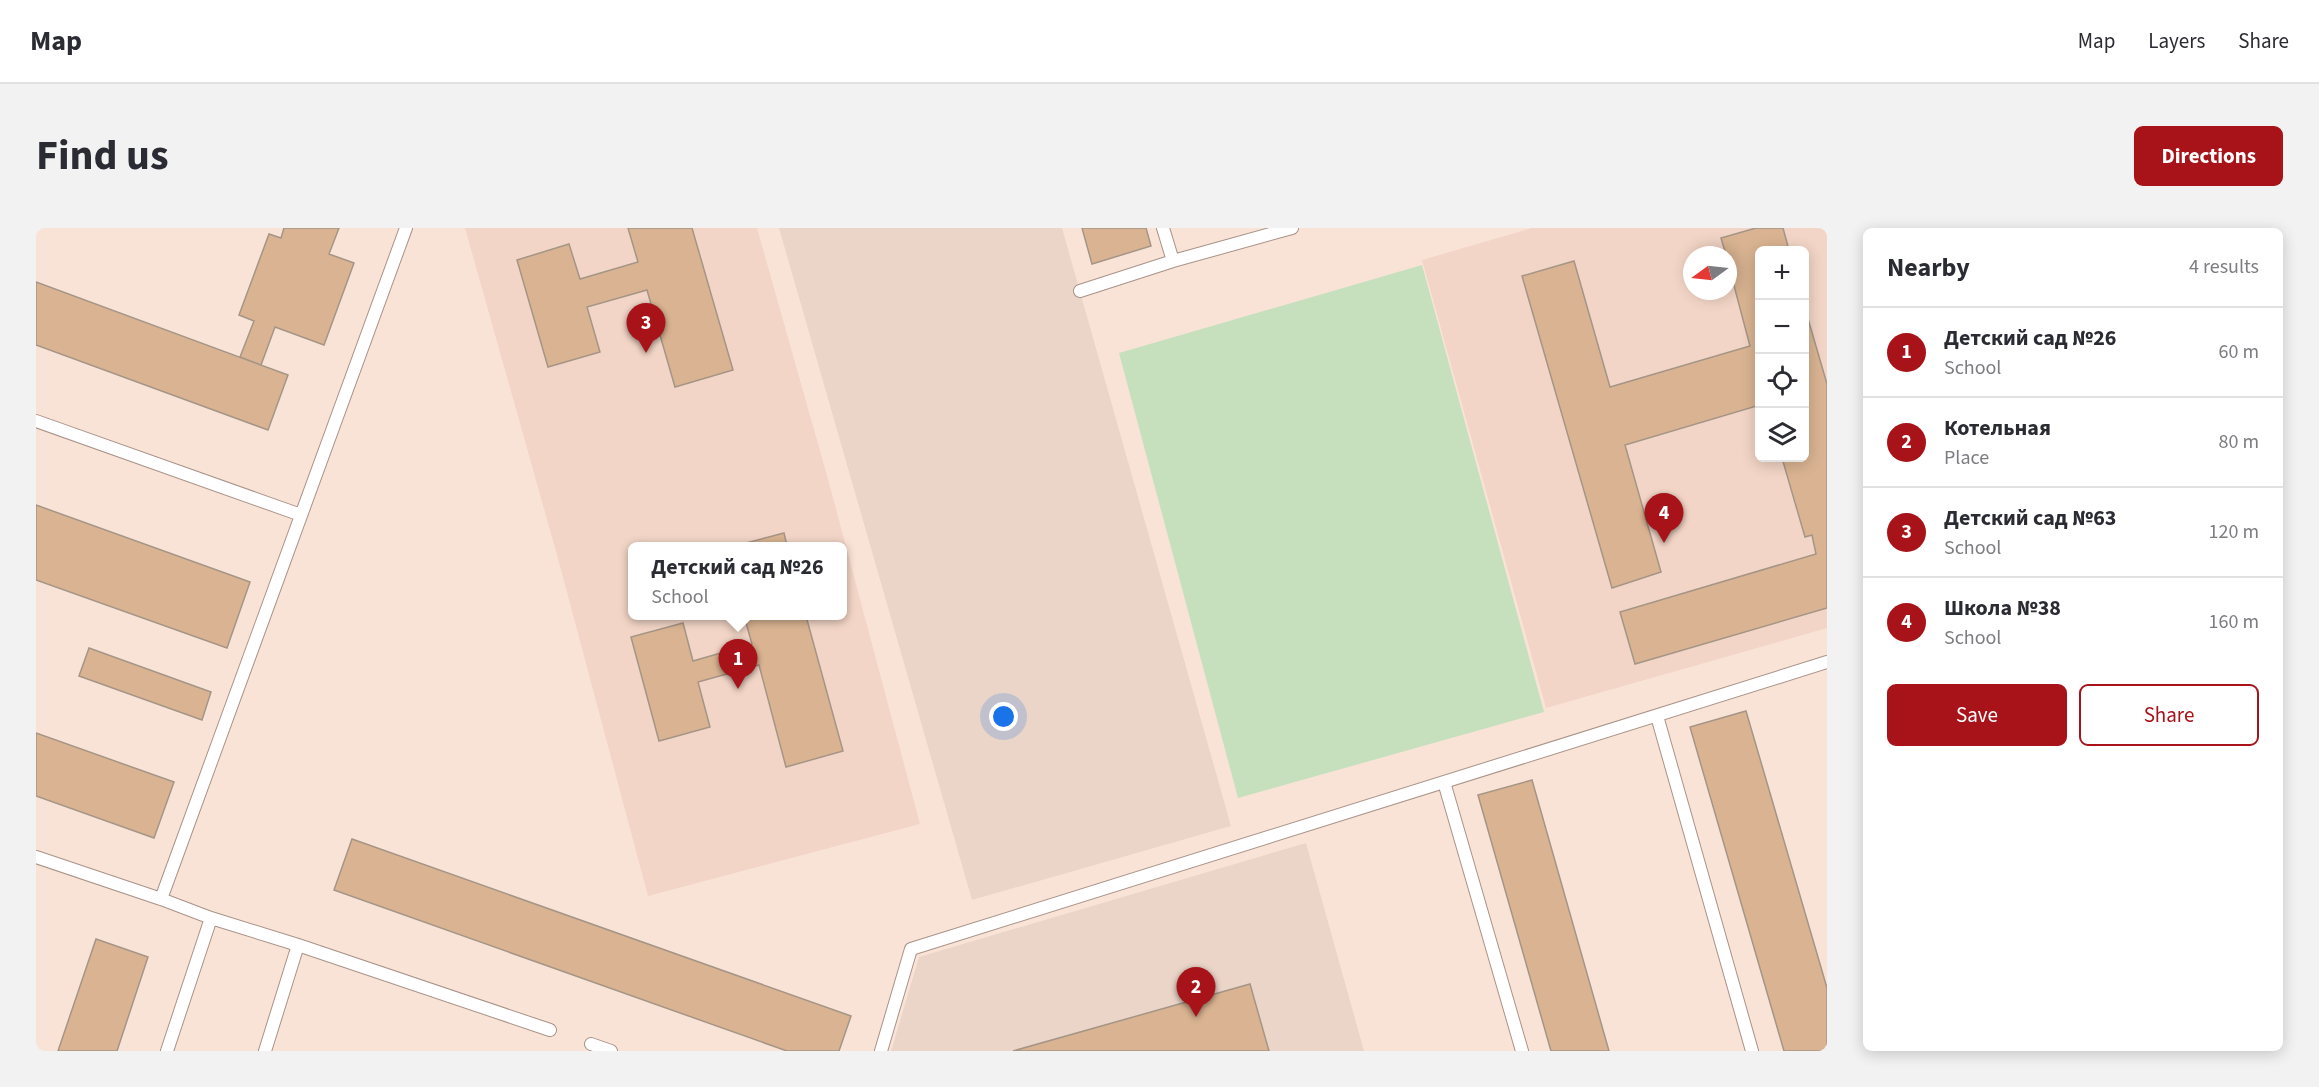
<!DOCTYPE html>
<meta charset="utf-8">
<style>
:root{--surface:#fff;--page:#f2f2f3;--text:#2b2b33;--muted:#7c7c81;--line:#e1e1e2;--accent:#a81319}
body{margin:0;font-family:"Source Sans 3",sans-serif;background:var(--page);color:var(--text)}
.controls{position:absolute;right:18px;top:18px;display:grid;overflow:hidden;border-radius:9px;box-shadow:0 3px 15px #0003}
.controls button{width:54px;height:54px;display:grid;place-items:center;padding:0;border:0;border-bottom:2px solid var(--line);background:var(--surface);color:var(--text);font:30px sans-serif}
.compass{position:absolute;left:1647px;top:18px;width:54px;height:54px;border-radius:50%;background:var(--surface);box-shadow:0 3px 15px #0003;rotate:255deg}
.you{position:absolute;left:968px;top:489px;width:21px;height:21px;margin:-15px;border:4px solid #fff;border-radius:50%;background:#1a73e8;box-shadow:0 0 0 9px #1a73e833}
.badge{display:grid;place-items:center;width:39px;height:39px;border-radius:50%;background:var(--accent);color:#fff;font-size:20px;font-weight:700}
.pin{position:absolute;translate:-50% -50px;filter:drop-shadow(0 2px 3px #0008)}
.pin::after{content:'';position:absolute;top:32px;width:21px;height:18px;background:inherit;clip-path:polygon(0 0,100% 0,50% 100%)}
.popup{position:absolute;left:592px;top:314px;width:219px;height:78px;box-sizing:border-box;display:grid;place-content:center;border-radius:9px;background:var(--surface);filter:drop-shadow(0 2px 4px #0005);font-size:20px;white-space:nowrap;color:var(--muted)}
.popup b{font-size:22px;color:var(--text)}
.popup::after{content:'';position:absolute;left:50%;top:100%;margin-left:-12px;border:12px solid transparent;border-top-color:var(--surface)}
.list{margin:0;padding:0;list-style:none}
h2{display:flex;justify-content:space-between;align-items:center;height:78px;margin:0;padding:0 24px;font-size:26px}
h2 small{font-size:20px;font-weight:400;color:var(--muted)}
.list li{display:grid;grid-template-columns:39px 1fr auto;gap:18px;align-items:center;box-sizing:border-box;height:90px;padding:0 24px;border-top:2px solid var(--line)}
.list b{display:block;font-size:22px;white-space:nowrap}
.list p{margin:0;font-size:20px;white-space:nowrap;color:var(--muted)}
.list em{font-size:20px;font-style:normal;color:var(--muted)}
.actions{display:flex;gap:12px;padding:18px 24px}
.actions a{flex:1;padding:14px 0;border:2px solid var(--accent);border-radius:9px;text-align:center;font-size:21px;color:var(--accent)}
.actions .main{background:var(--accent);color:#fff}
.icon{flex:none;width:33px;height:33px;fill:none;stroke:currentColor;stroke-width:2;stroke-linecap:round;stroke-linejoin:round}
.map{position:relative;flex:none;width:1791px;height:823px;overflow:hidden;border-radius:9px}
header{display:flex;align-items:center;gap:36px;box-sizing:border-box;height:84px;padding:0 30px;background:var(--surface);border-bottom:2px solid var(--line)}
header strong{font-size:28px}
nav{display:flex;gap:33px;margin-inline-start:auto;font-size:21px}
.intro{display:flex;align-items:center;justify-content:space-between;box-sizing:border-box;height:144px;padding:0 36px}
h1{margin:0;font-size:42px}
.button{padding:15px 27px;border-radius:9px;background:var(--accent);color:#fff;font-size:21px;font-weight:700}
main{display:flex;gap:36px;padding:0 36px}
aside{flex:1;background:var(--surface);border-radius:9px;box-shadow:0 3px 15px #0003}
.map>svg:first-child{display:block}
.built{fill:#f2d5c6;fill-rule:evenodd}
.industrial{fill:#ebd5c8}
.green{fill:#c6e0be}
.building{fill:#dab492;stroke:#a59586;stroke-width:1.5}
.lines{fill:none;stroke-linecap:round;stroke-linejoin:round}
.lane-casing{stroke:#a89388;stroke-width:14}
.lane{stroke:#fff;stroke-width:12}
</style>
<header>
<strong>Map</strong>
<nav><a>Map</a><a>Layers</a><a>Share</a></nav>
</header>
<div class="intro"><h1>Find us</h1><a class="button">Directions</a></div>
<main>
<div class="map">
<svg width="1791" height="823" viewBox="0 0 1791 823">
<rect width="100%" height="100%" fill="#f9e3d7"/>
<!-- built -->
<path class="built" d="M 429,0 L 721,0 L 792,251 L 884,596 L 612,668 L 521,327 ZM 597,318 L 807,318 L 807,388 L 597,388 Z
M 1496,0 L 1791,0 L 1791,400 L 1510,480 L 1386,32 ZM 1724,22 L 1768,22 L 1768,230 L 1724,230 ZM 1656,27 L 1692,27 L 1692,63 L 1656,63 Z"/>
<!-- industrial -->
<path class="industrial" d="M 743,0 L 1026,0 L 1195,598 L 936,672 Z
M 1270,615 L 1328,823 L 855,823 L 883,729 Z"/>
<!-- green -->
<path class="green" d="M 1386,37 L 1508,484 L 1202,570 L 1083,125 Z"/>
<!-- building -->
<path class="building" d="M 248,0 L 303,0 L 293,26 L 318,35 L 288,117 L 239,99 L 225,137 L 204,129 L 218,93 L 203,87 L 233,6 L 245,10 Z
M 592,0 L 656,0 L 697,142 L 639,159 L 611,62 L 551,79 L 564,124 L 512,139 L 481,32 L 533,16 L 544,51 L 602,34 Z
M 1046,0 L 1110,0 L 1115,18 L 1056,36 Z
M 1720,0 L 1747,0 L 1753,22 L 1724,22 L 1724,177 L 1589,217 L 1625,344 L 1576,360 L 1486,48 L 1538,33 L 1574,159 L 1714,118 L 1692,35 L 1692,27 L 1690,27 L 1685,10 Z
M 0,54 L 252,147 L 232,202 L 0,117 Z
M 1768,77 L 1791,156 L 1791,380 L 1599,436 L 1584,384 L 1780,326 L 1776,307 L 1769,309 L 1746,230 L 1768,230 Z
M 0,277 L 214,354 L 191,420 L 0,352 Z
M 748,305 L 751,318 L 699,318 Z
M 708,388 L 770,388 L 807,523 L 750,539 L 723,437 L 662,454 L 674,499 L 623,513 L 595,409 L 647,395 L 657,433 L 716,416 Z
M 53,420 L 175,464 L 166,492 L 43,448 Z
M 1710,483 L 1791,760 L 1791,823 L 1748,823 L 1654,499 Z
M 0,505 L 138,554 L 118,610 L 0,568 Z
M 1496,552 L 1573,823 L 1515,823 L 1442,567 Z
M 316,611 L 815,788 L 803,823 L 751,823 L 298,662 Z
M 60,711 L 112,729 L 81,823 L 22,823 Z
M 1214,756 L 1233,823 L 977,823 Z"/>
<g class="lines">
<defs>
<path id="lane" d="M 1127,0 L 1137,33
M 1044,63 L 1137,33 L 1256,0
M 0,193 L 265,287
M 1621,488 L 1716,823
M 1408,554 L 1486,823
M 0,629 L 125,671 L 175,690 L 131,823
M 125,671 L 370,0
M 175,690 L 262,717 L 229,823
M 262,717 L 514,802
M 555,816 L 575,823
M 845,823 L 875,721 L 1791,434"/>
</defs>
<!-- lane casing -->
<use href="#lane" class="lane-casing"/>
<!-- lane -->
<use href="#lane" class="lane"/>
</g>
</svg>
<div class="controls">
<button>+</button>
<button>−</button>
<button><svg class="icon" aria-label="locate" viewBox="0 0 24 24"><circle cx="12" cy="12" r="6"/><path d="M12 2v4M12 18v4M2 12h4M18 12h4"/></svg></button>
<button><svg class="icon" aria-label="layers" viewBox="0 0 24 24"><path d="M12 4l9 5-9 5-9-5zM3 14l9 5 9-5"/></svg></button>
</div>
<svg class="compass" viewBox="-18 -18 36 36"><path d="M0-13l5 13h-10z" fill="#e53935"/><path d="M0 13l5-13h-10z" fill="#7c7c81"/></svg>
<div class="you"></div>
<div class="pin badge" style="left:702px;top:461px">1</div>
<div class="popup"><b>Детский сад №26</b>School</div>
<div class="pin badge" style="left:1160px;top:789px">2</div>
<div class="pin badge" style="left:610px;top:125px">3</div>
<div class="pin badge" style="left:1628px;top:315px">4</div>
</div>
<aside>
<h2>Nearby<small>4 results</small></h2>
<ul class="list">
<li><span class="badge">1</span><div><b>Детский сад №26</b><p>School</p></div><em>60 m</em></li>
<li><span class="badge">2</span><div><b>Котельная</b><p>Place</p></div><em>80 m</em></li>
<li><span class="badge">3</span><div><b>Детский сад №63</b><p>School</p></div><em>120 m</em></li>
<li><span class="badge">4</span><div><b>Школа №38</b><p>School</p></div><em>160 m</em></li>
</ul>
<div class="actions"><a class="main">Save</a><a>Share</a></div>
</aside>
</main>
